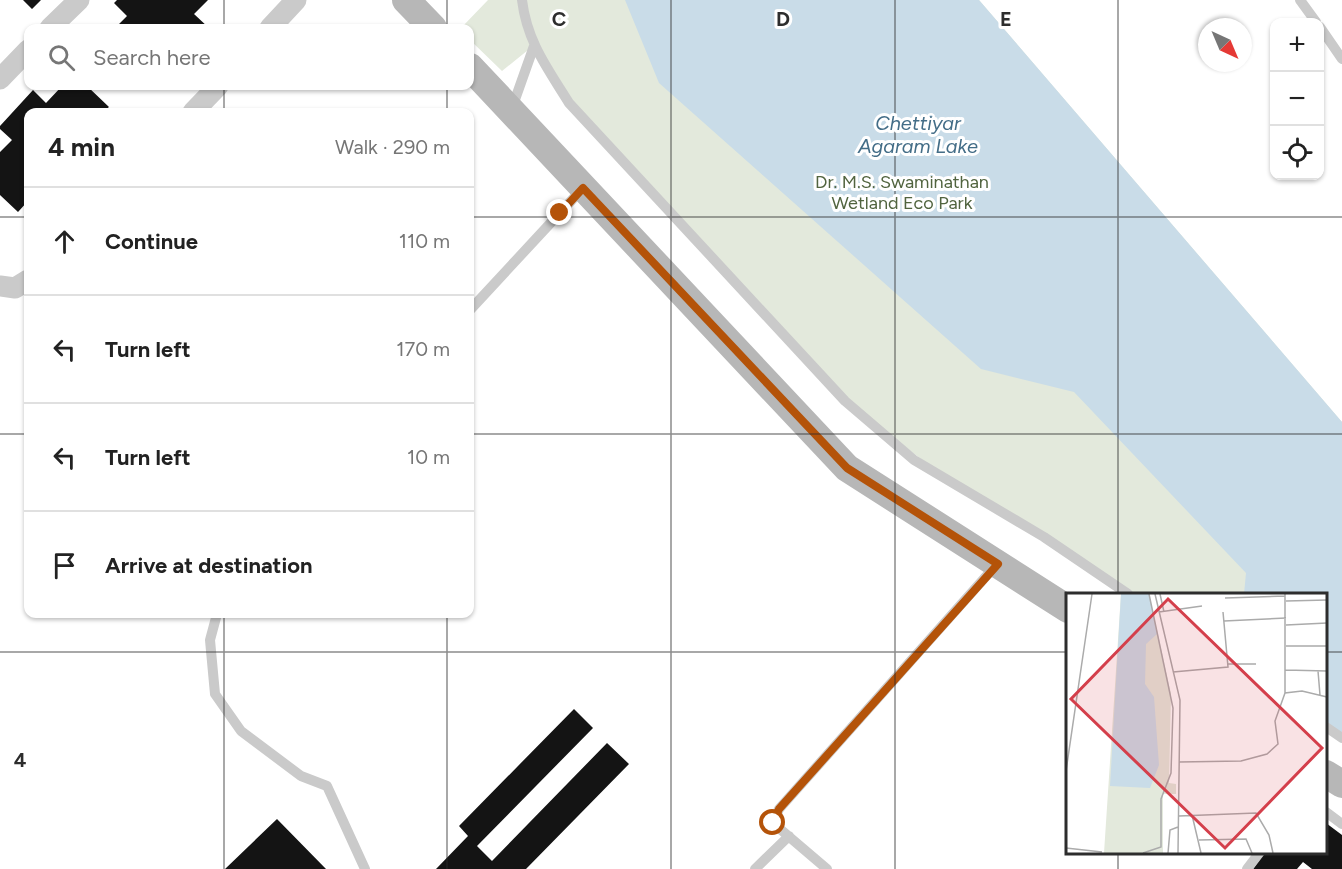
<!DOCTYPE html>
<meta charset="utf-8">
<style>
:root{--surface:#fff;--page:#f2f2f2;--text:#222;--muted:#767676;--line:#e0e0e0}
body{margin:0;font-family:Figtree,sans-serif;background:var(--page);color:var(--text)}
.controls{position:absolute;right:18px;top:18px;display:grid;overflow:hidden;border-radius:12px;box-shadow:0 2px 4px #0004}
.controls button{width:54px;height:54px;display:grid;place-items:center;padding:0;border:0;border-bottom:2px solid var(--line);background:var(--surface);color:var(--text);font:30px sans-serif}
.compass{position:absolute;left:1198px;top:18px;width:54px;height:54px;border-radius:50%;background:var(--surface);box-shadow:0 2px 4px #0004;rotate:136deg}
.stop{position:absolute;width:18px;height:18px;margin:-14px;border:4px solid #b45309;border-radius:50%;background:#fff}
.stop.end{background:#b45309;border-color:#fff;box-shadow:0 2px 6px #0008}
.list{margin:0;padding:0;list-style:none}
h2{display:flex;justify-content:space-between;align-items:center;height:78px;margin:0;padding:0 24px;font-size:26px}
h2 small{font-size:20px;font-weight:400;color:var(--muted)}
.list li{display:grid;grid-template-columns:39px 1fr auto;gap:18px;align-items:center;box-sizing:border-box;height:108px;padding:0 24px;border-top:2px solid var(--line)}
.list b{display:block;font-size:22px;white-space:nowrap}
.list em{font-size:20px;font-style:normal;color:var(--muted)}
.icon{flex:none;width:33px;height:33px;fill:none;stroke:currentColor;stroke-width:2;stroke-linecap:round;stroke-linejoin:round}
.map{position:relative;flex:none;width:1342px;height:869px;overflow:hidden}
.search{position:absolute;background:var(--surface);box-shadow:0 2px 4px #0004;left:24px;top:24px;width:450px;height:66px;display:flex;align-items:center;gap:15px;box-sizing:border-box;padding:0 21px;border-radius:12px;color:var(--muted);font-size:22px}
.panel{position:absolute;background:var(--surface);box-shadow:0 2px 4px #0004;left:24px;top:108px;width:450px;height:510px;border-radius:12px}
.map>svg:first-child{display:block}
.green{fill:#e3e9dc}
.water{fill:#c9dce8}
.building{fill:#141414}
.lines{fill:none;stroke-linecap:round;stroke-linejoin:round}
.lane{stroke:#cacaca;stroke-width:10}
.street{stroke:#cacaca;stroke-width:21}
.secondary{stroke:#b7b7b7;stroke-width:28}
.route{stroke:#b45309;stroke-width:8}
.grid{fill:none;stroke:#2d2d2d;stroke-width:1.5;stroke-opacity:0.55}
.labels{text-anchor:middle;stroke-width:6;stroke-linejoin:round;paint-order:stroke}
.park-label{font-size:18px;fill:#51643f;stroke:#fff}
.water-label{font-size:20px;font-style:italic;fill:#436d87;stroke:#fff}
.inset-road{fill:none;stroke:#ababab;stroke-width:1.5}
.view{fill:#d43f4b;fill-opacity:0.15;stroke:#d43f4b;stroke-width:3}
.inset-edge{fill:none;stroke:#2d2d2d;stroke-width:3}
.grid-label{font-size:20px;text-anchor:middle;font-weight:bold;fill:#2d2d2d;stroke:#fff;stroke-width:6;stroke-linejoin:round;paint-order:stroke}
</style>
<div class="map">
<svg width="1342" height="869" viewBox="0 0 1342 869">
<rect width="100%" height="100%" fill="#fff"/>
<!-- green -->
<path class="green" d="M 488,0 L 979,0 L 1342,422 L 1326,594 L 1128,594 L 946,478 L 845,401 L 569,103 L 533,46 L 502,71 L 470,40 L 470,28 L 461,28 Z"/>
<!-- water -->
<path class="water" d="M 625,0 L 979,0 L 1342,422 L 1342,738 L 1326,727 L 1326,594 L 1244,594 L 1246,573 L 1074,392 L 981,369 L 659,83 Z"/>
<!-- building -->
<path class="building" d="M 23,0 L 41,0 L 32,9 Z
M 117,0 L 208,0 L 194,14 L 209,28 L 115,28 L 127,16 L 114,3 Z
M 62,86 L 87,86 L 109,107 L 103,112 L 28,112 L 28,201 L 18,212 L 0,195 L 0,152 L 12,140 L 0,129 L 0,126 L 33,90 L 46,103 Z
M 574,709 L 593,728 L 477,846 L 492,861 L 607,743 L 629,764 L 526,869 L 436,869 L 468,836 L 459,826 Z
M 277,819 L 326,869 L 225,869 Z
M 1326,823 L 1342,835 L 1342,869 L 1312,869 L 1303,862 L 1297,869 L 1253,869 L 1265,852 L 1326,852 Z"/>
<g class="lines">
<!-- lane -->
<path class="lane" d="M 522,0 C 527,42 548,69 569,103 L 845,401 L 914,460 L 1044,537 L 1128,594
M 1300,0 L 1316,22
M 1320,27 L 1342,59
M 512,108 L 534,46
M 470,310 L 583,188
M 217,614 L 210,640 L 215,694 L 241,731 L 301,776 L 327,786 L 365,869
M 1326,727 L 1342,738
M 1326,812 L 1342,824
M 755,869 L 789,836
M 827,869 L 773,823 L 779,809 L 997,564
M 1247,869 L 1260,852"/>
<!-- street -->
<path class="street" d="M 50,28 L 79,0
M 270,28 L 296,0
M 0,79 L 28,50
M 193,112 L 218,86
M 0,286 L 15,288 L 28,280"/>
<!-- secondary -->
<path class="secondary" d="M 406,0 L 433,28
M 470,67 L 847,468 L 1068,609
M 1326,774 L 1342,784"/>
</g>
<g class="lines">
<!-- route -->
<path class="route" d="M 560,213 L 583,188 L 847,468 L 998,564 L 779,809 L 773,823"/>
</g>
<!-- grid -->
<path class="grid" d="M 224,0 L 224,28M 447,0 L 447,28M 671,0 L 671,869M 895,0 L 895,869M 1118,0 L 1118,594M 224,86 L 224,112M 447,86 L 447,112M 0,217 L 28,217M 470,217 L 1342,217M 0,434 L 28,434M 470,434 L 1342,434M 224,614 L 224,869M 447,614 L 447,869M 0,652 L 1068,652M 1326,652 L 1342,652M 1118,852 L 1118,869"/>
<g class="labels">
<!-- park labels -->
<g class="park-label">
<text x="902" y="188">Dr. M.S. Swaminathan<tspan x="902" dy="21">Wetland Eco Park</tspan></text>
</g>
<!-- water labels -->
<g class="water-label">
<text x="918" y="130">Chettiyar<tspan x="918" dy="23">Agaram Lake</tspan></text>
</g>
</g>
<!-- overview -->
<g transform="translate(1066 593)">
<rect width="261" height="261" fill="#fff"/>
<path d="M 55,1 L 83,1 L 105,101 L 103,190 L 110,191 L 110,201 L 97,201 L 97,260 L 38,260 Z" fill="#e3e9dc"/>
<path d="M 55,1 L 83,1 L 91,41 L 80,51 L 79,91 L 88,104 L 93,172 L 84,195 L 44,193 Z" fill="#c9dce8"/>
<path class="inset-road" d="M 89,1 L 114,107 L 112,260M 94,1 L 98,19M 159,5 L 219,3M 220,8 L 261,7M 93,19 L 136,13M 158,28 L 220,25M 220,32 L 261,30M 220,53 L 261,53M 162,71 L 190,71M 219,77 L 261,78M 252,78 L 254,102M 107,79 L 162,74 L 157,19M 219,100 L 219,1M 113,169 L 175,168 L 201,161 L 212,151 L 209,128 L 219,100 L 236,98 L 261,104M 0,178 L 26,1M 126,222 L 135,260M 113,223 L 190,220 L 203,242 L 207,260M 133,247 L 180,246 L 186,260M 0,255 L 36,259M 77,260 L 95,254 L 95,206 L 105,180 L 107,115 L 83,1M 102,260 L 104,237 L 112,234"/>
<path class="view" d="M 102,6 L 256,155 L 159,255 L 5,106 Z"/>
<rect width="261" height="261" class="inset-edge"/>
</g>
<g class="grid-label">
<text x="559" y="26">C</text>
<text x="783" y="26">D</text>
<text x="1006" y="26">E</text>
<text x="20" y="767">4</text>
</g>
</svg>
<div class="controls">
<button>+</button>
<button>−</button>
<button><svg class="icon" aria-label="locate" viewBox="0 0 24 24"><circle cx="12" cy="12" r="6"/><path d="M12 2v4M12 18v4M2 12h4M18 12h4"/></svg></button>
</div>
<svg class="compass" viewBox="-18 -18 36 36"><path d="M0-13l5 13h-10z" fill="#e53935"/><path d="M0 13l5-13h-10z" fill="#767676"/></svg>
<div class="stop" style="left:773px;top:823px"></div>
<div class="stop end" style="left:560px;top:213px"></div>
<div class="search"><svg class="icon" aria-label="search" viewBox="0 0 24 24"><circle cx="10" cy="10" r="6"/><path d="M15 15l6 6"/></svg>Search here</div>
<section class="panel">
<h2>4 min<small>Walk · 290 m</small></h2>
<ul class="list">
<li><svg class="icon" aria-label="ahead" viewBox="0 0 24 24"><path d="M12 20V5M6 11l6-6 6 6"/></svg><div><b>Continue</b></div><em>110 m</em></li>
<li><svg class="icon" aria-label="left" viewBox="0 0 24 24"><path d="M17 20v-9H6M10 6l-5 5 5 5"/></svg><div><b>Turn left</b></div><em>170 m</em></li>
<li><svg class="icon" aria-label="left" viewBox="0 0 24 24"><path d="M17 20v-9H6M10 6l-5 5 5 5"/></svg><div><b>Turn left</b></div><em>10 m</em></li>
<li><svg class="icon" aria-label="arrive" viewBox="0 0 24 24"><path d="M6 21V4h12l-3 4 3 4H6"/></svg><div><b>Arrive at destination</b></div></li>
</ul>
</section>
</div>
